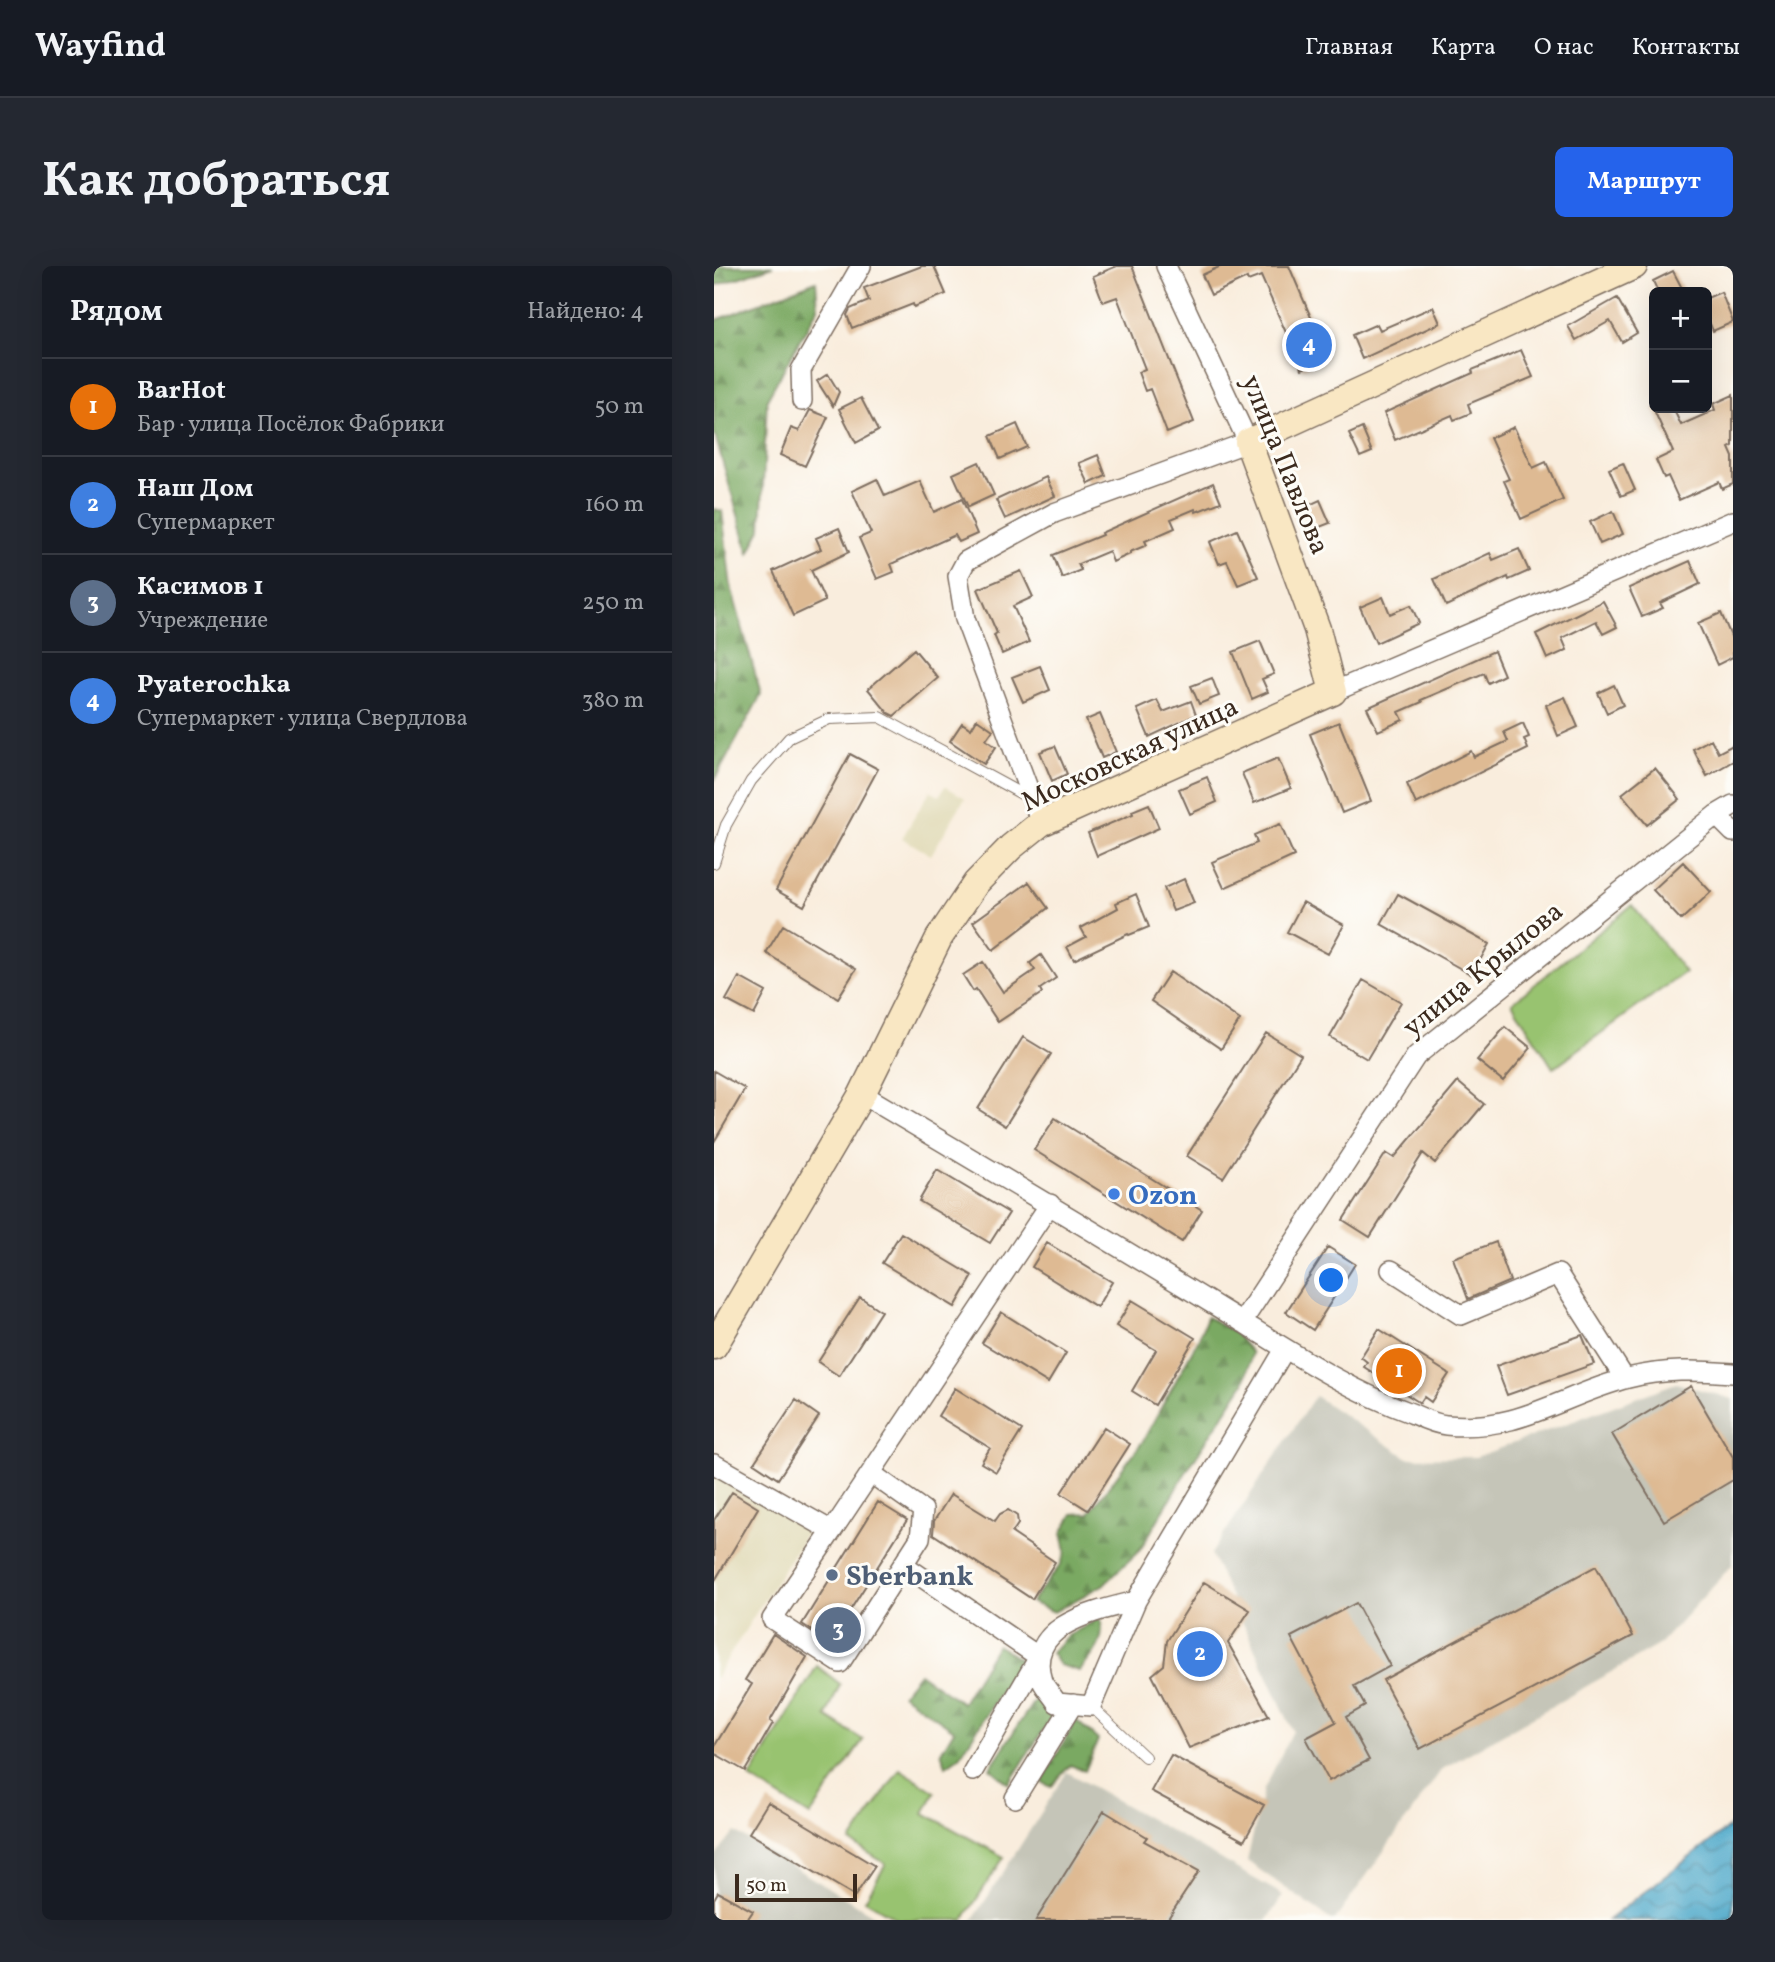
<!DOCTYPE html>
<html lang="ru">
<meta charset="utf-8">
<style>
:root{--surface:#171b24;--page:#242831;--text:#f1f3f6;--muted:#9ea1a6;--line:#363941;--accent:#2563eb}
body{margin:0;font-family:Vollkorn,serif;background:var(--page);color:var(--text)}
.controls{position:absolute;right:21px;top:21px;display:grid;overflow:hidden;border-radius:10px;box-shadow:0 7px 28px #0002}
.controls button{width:63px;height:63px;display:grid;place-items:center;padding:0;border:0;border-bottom:2px solid var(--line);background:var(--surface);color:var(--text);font:35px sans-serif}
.scale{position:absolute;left:21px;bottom:18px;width:122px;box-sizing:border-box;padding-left:7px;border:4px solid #3b2a1e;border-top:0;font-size:19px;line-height:24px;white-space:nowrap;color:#3b2a1e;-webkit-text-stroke:5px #fdfcf7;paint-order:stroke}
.you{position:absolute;left:618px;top:1015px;width:24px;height:24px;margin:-18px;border:5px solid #fff;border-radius:50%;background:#1a73e8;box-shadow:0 0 0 10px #1a73e833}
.badge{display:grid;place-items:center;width:46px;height:46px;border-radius:50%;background:var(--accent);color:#fff;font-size:23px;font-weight:700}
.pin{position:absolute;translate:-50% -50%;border:4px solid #fff;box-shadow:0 2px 7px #0006}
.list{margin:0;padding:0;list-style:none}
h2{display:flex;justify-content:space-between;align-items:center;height:91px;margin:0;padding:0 28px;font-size:30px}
h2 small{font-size:23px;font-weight:400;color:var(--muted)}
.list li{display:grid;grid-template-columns:46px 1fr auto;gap:21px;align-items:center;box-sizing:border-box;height:98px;padding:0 28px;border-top:2px solid var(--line)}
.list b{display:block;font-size:26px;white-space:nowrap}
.list p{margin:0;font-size:23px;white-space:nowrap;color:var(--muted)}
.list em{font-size:23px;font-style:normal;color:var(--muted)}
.map{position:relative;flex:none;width:1019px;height:1654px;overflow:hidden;border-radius:10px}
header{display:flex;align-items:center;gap:42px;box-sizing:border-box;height:98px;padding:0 35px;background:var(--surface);border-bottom:2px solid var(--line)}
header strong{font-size:33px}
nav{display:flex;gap:38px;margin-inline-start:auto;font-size:24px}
.intro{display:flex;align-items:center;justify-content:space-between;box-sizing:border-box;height:168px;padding:0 42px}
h1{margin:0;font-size:49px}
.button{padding:18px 32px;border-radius:10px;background:var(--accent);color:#fff;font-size:24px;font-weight:700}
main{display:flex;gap:42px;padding:0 42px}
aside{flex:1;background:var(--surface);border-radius:10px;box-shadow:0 7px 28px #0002}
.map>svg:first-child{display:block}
.built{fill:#e2dcba}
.industrial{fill:#c5c5b8}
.green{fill:#98c370;stroke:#6a7647;stroke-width:2}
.forest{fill:url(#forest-firs);stroke:#5a6a40;stroke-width:2}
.water{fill:url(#water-waves);stroke:#436874;stroke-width:2}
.building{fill:#deba93}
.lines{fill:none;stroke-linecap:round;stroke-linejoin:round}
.lane-casing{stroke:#7e6e61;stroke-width:12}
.street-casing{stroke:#7e6e61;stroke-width:22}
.secondary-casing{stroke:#7e6e61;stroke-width:29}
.lane{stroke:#fff;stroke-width:10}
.street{stroke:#fff;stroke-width:19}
.secondary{stroke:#f9e7c3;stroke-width:26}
.shop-dot{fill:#3f7fe0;stroke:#fdfcf7;stroke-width:2.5}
.service-dot{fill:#5c6f8a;stroke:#fdfcf7;stroke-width:2.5}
.labels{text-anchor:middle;stroke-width:6;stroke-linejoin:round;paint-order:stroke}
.street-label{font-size:28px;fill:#3b2a1e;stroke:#fdfcf7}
.shop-label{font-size:28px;font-weight:bold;fill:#366cbe;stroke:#fdfcf7;text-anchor:start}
.service-label{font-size:28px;font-weight:bold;fill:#4e5e75;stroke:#fdfcf7;text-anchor:start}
</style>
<header>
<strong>Wayfind</strong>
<nav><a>Главная</a><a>Карта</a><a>О нас</a><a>Контакты</a></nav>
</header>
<div class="intro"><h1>Как добраться</h1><a class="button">Маршрут</a></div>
<main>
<aside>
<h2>Рядом<small>Найдено: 4</small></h2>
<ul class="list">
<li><span class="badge" style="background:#e8710a">1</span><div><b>BarHot</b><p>Бар · улица Посёлок Фабрики</p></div><em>50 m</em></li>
<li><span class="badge" style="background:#3f7fe0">2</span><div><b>Наш Дом</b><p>Супермаркет</p></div><em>160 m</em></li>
<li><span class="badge" style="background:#5c6f8a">3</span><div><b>Касимов 1</b><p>Учреждение</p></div><em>250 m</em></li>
<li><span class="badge" style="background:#3f7fe0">4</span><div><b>Pyaterochka</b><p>Супермаркет · улица Свердлова</p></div><em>380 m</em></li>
</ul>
</aside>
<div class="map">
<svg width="1019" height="1654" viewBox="0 0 1019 1654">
<defs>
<pattern id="forest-firs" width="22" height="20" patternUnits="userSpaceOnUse" patternTransform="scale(1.75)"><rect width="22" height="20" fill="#7aa962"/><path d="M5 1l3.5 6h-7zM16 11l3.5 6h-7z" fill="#658a50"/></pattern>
<pattern id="water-waves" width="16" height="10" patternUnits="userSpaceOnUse" patternTransform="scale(1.75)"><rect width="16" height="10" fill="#4ba7c9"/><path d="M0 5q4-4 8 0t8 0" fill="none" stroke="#4088a3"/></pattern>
</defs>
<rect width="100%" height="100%" fill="#fdfcf7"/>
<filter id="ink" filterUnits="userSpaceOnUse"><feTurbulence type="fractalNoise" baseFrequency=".0143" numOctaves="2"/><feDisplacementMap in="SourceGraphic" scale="14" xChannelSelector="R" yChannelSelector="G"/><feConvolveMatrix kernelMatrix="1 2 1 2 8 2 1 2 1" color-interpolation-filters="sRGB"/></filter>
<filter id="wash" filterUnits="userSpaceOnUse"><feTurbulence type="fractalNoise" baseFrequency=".00686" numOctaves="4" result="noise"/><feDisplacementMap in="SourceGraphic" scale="28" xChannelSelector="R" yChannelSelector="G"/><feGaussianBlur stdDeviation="1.57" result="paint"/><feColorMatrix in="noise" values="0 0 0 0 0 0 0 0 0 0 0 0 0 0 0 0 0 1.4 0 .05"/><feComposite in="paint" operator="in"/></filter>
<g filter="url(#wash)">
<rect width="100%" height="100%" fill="#f9eddd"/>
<!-- built -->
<path class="built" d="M 231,520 L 251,532 L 217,589 L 188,572 L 216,525 L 225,530 Z
M 0,1208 L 96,1261 L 0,1414 Z"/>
<!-- industrial -->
<path class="industrial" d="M 962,1117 L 1019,1133 L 1019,1298 L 946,1378 L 728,1503 L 621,1654 L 617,1654 L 533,1595 L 549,1525 L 579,1465 L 497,1288 L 601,1130 L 694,1192 L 762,1191 Z
M 353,1506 L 569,1629 L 553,1654 L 259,1654 Z
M 21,1566 L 168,1654 L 0,1654 L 0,1592 Z"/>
<!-- green -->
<path class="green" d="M 918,639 L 971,706 L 839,802 L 798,737 Z
M 103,1400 L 126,1418 L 112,1450 L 149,1474 L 96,1550 L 36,1512 Z
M 186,1503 L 221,1526 L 210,1547 L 290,1591 L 249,1654 L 185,1654 L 151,1634 L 172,1598 L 137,1576 Z"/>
<!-- forest -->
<path class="forest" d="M 0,0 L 59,0 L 0,20 Z
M 102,15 L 104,42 L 53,133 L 47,263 L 35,287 L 0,166 L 0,55 Z
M 0,243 L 8,245 L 17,321 L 47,429 L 0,515 Z
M 493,1051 L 519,1065 L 538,1087 L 530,1117 L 472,1206 L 426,1284 L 389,1319 L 340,1346 L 317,1336 L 346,1300 L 352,1285 L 348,1267 L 359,1248 L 375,1247 L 429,1175 L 484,1074 Z
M 386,1352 C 393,1375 380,1387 366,1405 L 345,1399 L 337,1387 L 352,1371 Z
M 283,1379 L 307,1394 L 246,1490 L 232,1500 L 227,1486 L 240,1464 L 188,1428 L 205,1407 L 248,1437 Z
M 324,1429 L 338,1450 L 295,1518 L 276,1502 Z
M 362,1454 L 384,1474 L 371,1505 L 356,1499 L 337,1521 L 328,1516 Z"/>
<!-- water -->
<path class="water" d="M 1019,1558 L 1019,1654 L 894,1654 L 1014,1562 Z"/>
<g id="blocks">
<!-- building -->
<path class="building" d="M 208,0 L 220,0 L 232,28 L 200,41 L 199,38 L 138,62 L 133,49 L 136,43 L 155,35 L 150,22 Z
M 403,0 L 418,0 L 480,156 L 453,167 L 436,123 L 431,125 L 424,106 L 431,103 L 403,31 L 389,36 L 379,10 Z
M 507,0 L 575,0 L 614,91 L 588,103 L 547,10 L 534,15 L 533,12 L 497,29 L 488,9 Z
M 959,5 L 970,26 L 944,26 L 939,15 Z
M 1007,26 L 1019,56 L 999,65 L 993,50 L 993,32 Z
M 903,32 L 923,67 L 908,76 L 896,55 L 862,74 L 854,60 Z
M 719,41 L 726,57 L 648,93 L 638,69 L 663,58 L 666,64 Z
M 807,84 L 819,111 L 754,138 L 757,147 L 740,154 L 738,149 L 681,174 L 670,147 L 759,107 L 758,104 Z
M 114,108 L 125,126 L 119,140 L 103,115 Z
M 1019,129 L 1019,180 L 1015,182 L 1019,191 L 1019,218 L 1008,223 L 1005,216 L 965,234 L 954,210 L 950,212 L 942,194 L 959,186 L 939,142 L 959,142 L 967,159 L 1001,144 L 999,138 Z
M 147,132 L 164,165 L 142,177 L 125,143 Z
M 96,144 L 114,151 L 91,200 L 66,189 L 77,162 L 85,165 Z
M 303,158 L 313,181 L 286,193 L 276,170 Z
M 800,161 L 819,202 L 832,196 L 849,234 L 807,253 L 790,215 L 795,213 L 776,172 Z
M 648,162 L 658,186 L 646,191 L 635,168 Z
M 384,189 L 392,210 L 375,218 L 365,197 Z
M 265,196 L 280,229 L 254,241 L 239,208 Z
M 909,197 L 921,224 L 907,230 L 895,203 Z
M 332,211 L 341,230 L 291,253 L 282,234 Z
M 163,213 L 171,230 L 206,215 L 220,246 L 248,233 L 263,268 L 245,276 L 241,269 L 177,298 L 180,306 L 163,313 L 145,272 L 157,267 L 138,225 Z
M 499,217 L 507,236 L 482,246 L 481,243 L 457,253 L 461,262 L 431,275 L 433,279 L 416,286 L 416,288 L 399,296 L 395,285 L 364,298 L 367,304 L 348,312 L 339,289 L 388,269 L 387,267 Z
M 606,234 L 616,257 L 603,262 L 593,240 Z
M 899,245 L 909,268 L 886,278 L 876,256 Z
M 125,262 L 135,286 L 97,304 L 111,335 L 79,350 L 59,305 L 107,283 L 102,272 Z
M 523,264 L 544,311 L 524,319 L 513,295 L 505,298 L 496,276 Z
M 805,283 L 815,305 L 795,314 L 794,311 L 732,340 L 720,313 L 776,287 L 779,294 Z
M 976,295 L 986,318 L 946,337 L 949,342 L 928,351 L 915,322 Z
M 307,305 L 319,331 L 299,340 L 315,376 L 288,388 L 280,369 L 283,367 L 264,323 Z
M 669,331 L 676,348 L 697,339 L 705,357 L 662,377 L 646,341 Z
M 889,335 L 903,361 L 889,368 L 882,355 L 848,372 L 853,384 L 833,393 L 822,368 Z
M 1007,347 L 1019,375 L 1019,391 L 1003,399 L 984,357 Z
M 546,375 L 560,408 L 548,413 L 554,426 L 538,433 L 519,386 Z
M 200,383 L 224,412 L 180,450 L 174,447 L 154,423 Z
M 780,385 L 790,409 L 774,417 L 770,407 L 707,434 L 708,436 L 685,446 L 689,454 L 664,465 L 653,442 Z
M 326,400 L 336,424 L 309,436 L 298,411 Z
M 498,412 L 505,430 L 485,438 L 477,420 Z
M 900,419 L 909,439 L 893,447 L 884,427 Z
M 851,431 L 864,461 L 844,470 L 832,439 Z
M 443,434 L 449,446 L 477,435 L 482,449 L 435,471 L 423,443 Z
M 386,448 L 402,486 L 388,492 L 372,454 Z
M 263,453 L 279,464 L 272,474 L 282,481 L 270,498 L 236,475 L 248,457 L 257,463 Z
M 625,456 L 657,535 L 628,547 L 596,468 Z
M 809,457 L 815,471 L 810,473 L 814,483 L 702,538 L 693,518 L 757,485 L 760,491 L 794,475 L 790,466 Z
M 997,473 L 1004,487 L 1019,479 L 1019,495 L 993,510 L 979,483 Z
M 341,480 L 353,508 L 338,515 L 326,486 Z
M 136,488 L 164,503 L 90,640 L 62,624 Z
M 564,492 L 577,522 L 540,537 L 528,507 Z
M 941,502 L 966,533 L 933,559 L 908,528 Z
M 493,511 L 503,536 L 476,548 L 465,523 Z
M 435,538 L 445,562 L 383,590 L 374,567 L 419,548 L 418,545 Z
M 566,558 L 580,590 L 510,622 L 498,596 L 543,577 L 540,569 Z
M 969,596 L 997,626 L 967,654 L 939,624 Z
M 470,613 L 480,637 L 459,645 L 450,622 Z
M 315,616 L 334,642 L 279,684 L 259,656 Z
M 422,628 L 435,661 L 415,669 L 414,668 L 360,694 L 353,681 L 372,671 L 367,662 L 404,642 L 402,637 Z
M 684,628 L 775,678 L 758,709 L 667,658 Z
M 589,636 L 630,659 L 614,688 L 573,666 Z
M 69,659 L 142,703 L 124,732 L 52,687 Z
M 327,689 L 342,712 L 326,723 L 328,727 L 284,756 L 262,723 L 259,725 L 249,709 L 269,696 L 289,726 L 321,704 L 316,697 Z
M 456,706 L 526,754 L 507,783 L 437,735 Z
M 25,711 L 52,726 L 40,749 L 12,734 Z
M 649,714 L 687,736 L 653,793 L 616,771 Z
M 791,761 L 817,782 L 789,815 L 763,794 Z
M 552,767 L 587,789 L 509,912 L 473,890 Z
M 309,771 L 337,788 L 291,860 L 264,843 Z
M 0,805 L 31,823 L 0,876 Z
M 744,816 L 770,838 L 721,897 L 709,887 L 656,971 L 629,954 L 672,887 L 680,892 Z
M 341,852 L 488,944 L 468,976 L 320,884 Z
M 223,904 L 295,947 L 276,977 L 205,935 Z
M 187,967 L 259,1010 L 241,1041 L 168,997 Z
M 782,976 L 796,1015 L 754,1033 L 739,992 Z
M 333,977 L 398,1016 L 383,1041 L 318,1001 Z
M 614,981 L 641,998 L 599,1064 L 572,1046 Z
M 146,1031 L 167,1045 L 125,1110 L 104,1096 Z
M 418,1034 L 481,1072 L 441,1139 L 418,1125 L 442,1084 L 402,1060 Z
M 287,1046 L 352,1087 L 334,1117 L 268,1077 Z
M 665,1063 L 735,1108 L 717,1136 L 710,1131 L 706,1137 L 650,1101 L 653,1096 L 647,1091 Z
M 868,1069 L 880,1098 L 793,1129 L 782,1100 Z
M 977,1120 L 1019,1191 L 1019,1214 L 950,1255 L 898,1168 Z
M 241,1122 L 308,1164 L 282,1206 L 267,1197 L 276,1182 L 224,1150 Z
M 82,1134 L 105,1150 L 64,1213 L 40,1197 Z
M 390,1161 L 416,1178 L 374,1244 L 347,1227 Z
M 18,1226 L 44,1242 L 0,1316 L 0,1254 Z
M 237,1228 L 281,1255 L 286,1248 L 294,1244 L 303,1250 L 304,1258 L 298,1267 L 341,1296 L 318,1333 L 219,1268 L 220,1255 Z
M 164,1236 L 193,1254 L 116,1376 L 88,1358 Z
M 882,1300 L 919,1370 L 706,1483 L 669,1414 Z
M 490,1316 L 536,1344 L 514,1377 L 555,1450 L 475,1482 L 438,1409 L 450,1399 L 453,1375 Z
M 642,1337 L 676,1400 L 640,1420 L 651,1440 L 632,1451 L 655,1494 L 615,1515 L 592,1472 L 622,1456 L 577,1371 Z
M 59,1368 L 93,1391 L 56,1455 L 59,1457 L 31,1505 L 0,1487 L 0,1481 L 38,1418 L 31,1414 Z
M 457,1489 L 550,1539 L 530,1575 L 437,1525 Z
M 54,1536 L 161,1600 L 141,1630 L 35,1567 Z
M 390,1545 L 433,1571 L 430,1575 L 485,1605 L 453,1654 L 322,1654 Z
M 4,1626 L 39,1645 L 33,1654 L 0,1654 L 0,1633 Z"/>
</g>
</g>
<g filter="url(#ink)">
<use href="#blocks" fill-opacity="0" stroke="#7e6e61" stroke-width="2"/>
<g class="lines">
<defs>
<path id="lane" d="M 0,597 L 12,559 L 37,515 L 75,472 L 115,453 L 166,451 L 315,532
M 377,1440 L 431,1491"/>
<path id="street" d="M 88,135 L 87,104 L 147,0
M 619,426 L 1019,255
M 1002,549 L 1019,566
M 327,557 L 251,353 L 244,310 L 252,295 L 340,247 L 534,176 L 452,0
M 148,828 C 270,900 391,972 512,1046 C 571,1082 631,1123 697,1147 C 708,1152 720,1158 732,1159 C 806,1166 848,1129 914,1112 C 950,1103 982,1104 1019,1107
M 677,1004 L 747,1049 L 844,1008 L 911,1113
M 528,1056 L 702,790 L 1002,549 L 1019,539
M 0,1198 L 118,1265 L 336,938
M 118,1265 L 58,1353 L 126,1397 L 206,1272 L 209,1244 L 158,1208
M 190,1299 L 325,1391 L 259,1505
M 422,1335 L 377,1440 L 343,1437 C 339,1430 331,1422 328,1415 C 310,1358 383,1345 422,1335 L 571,1083
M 301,1532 L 359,1438"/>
<path id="secondary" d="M 0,1080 L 148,828 L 225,672 L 262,617 L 297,581 L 327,557 L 619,426 L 603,363 L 534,176 L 920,0"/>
</defs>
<!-- lane casing -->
<use href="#lane" class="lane-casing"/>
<!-- street casing -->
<use href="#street" class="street-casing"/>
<!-- secondary casing -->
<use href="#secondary" class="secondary-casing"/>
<!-- lane -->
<use href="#lane" class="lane"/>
<!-- street -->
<use href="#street" class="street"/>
<!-- secondary -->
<use href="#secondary" class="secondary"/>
</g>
</g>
<!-- markers -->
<circle class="shop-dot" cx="400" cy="928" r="7"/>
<circle class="service-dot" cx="118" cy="1309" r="7"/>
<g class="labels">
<!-- street labels -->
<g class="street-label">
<text transform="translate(573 198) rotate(68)" y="10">улица Павлова</text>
<text transform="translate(415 487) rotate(-25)" y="10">Московская улица</text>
<text transform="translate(768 702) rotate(-39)" y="10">улица Крылова</text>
</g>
<!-- shop labels -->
<g class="shop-label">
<text x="414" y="938">Ozon</text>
</g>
<!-- service labels -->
<g class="service-label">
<text x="132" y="1319">Sberbank</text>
</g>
</g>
</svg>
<div class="controls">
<button>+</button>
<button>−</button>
</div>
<div class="scale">50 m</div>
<div class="you"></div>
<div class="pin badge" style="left:685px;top:1105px;background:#e8710a">1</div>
<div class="pin badge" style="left:486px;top:1388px;background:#3f7fe0">2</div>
<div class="pin badge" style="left:124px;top:1364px;background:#5c6f8a">3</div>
<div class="pin badge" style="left:595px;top:79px;background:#3f7fe0">4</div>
</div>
</main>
